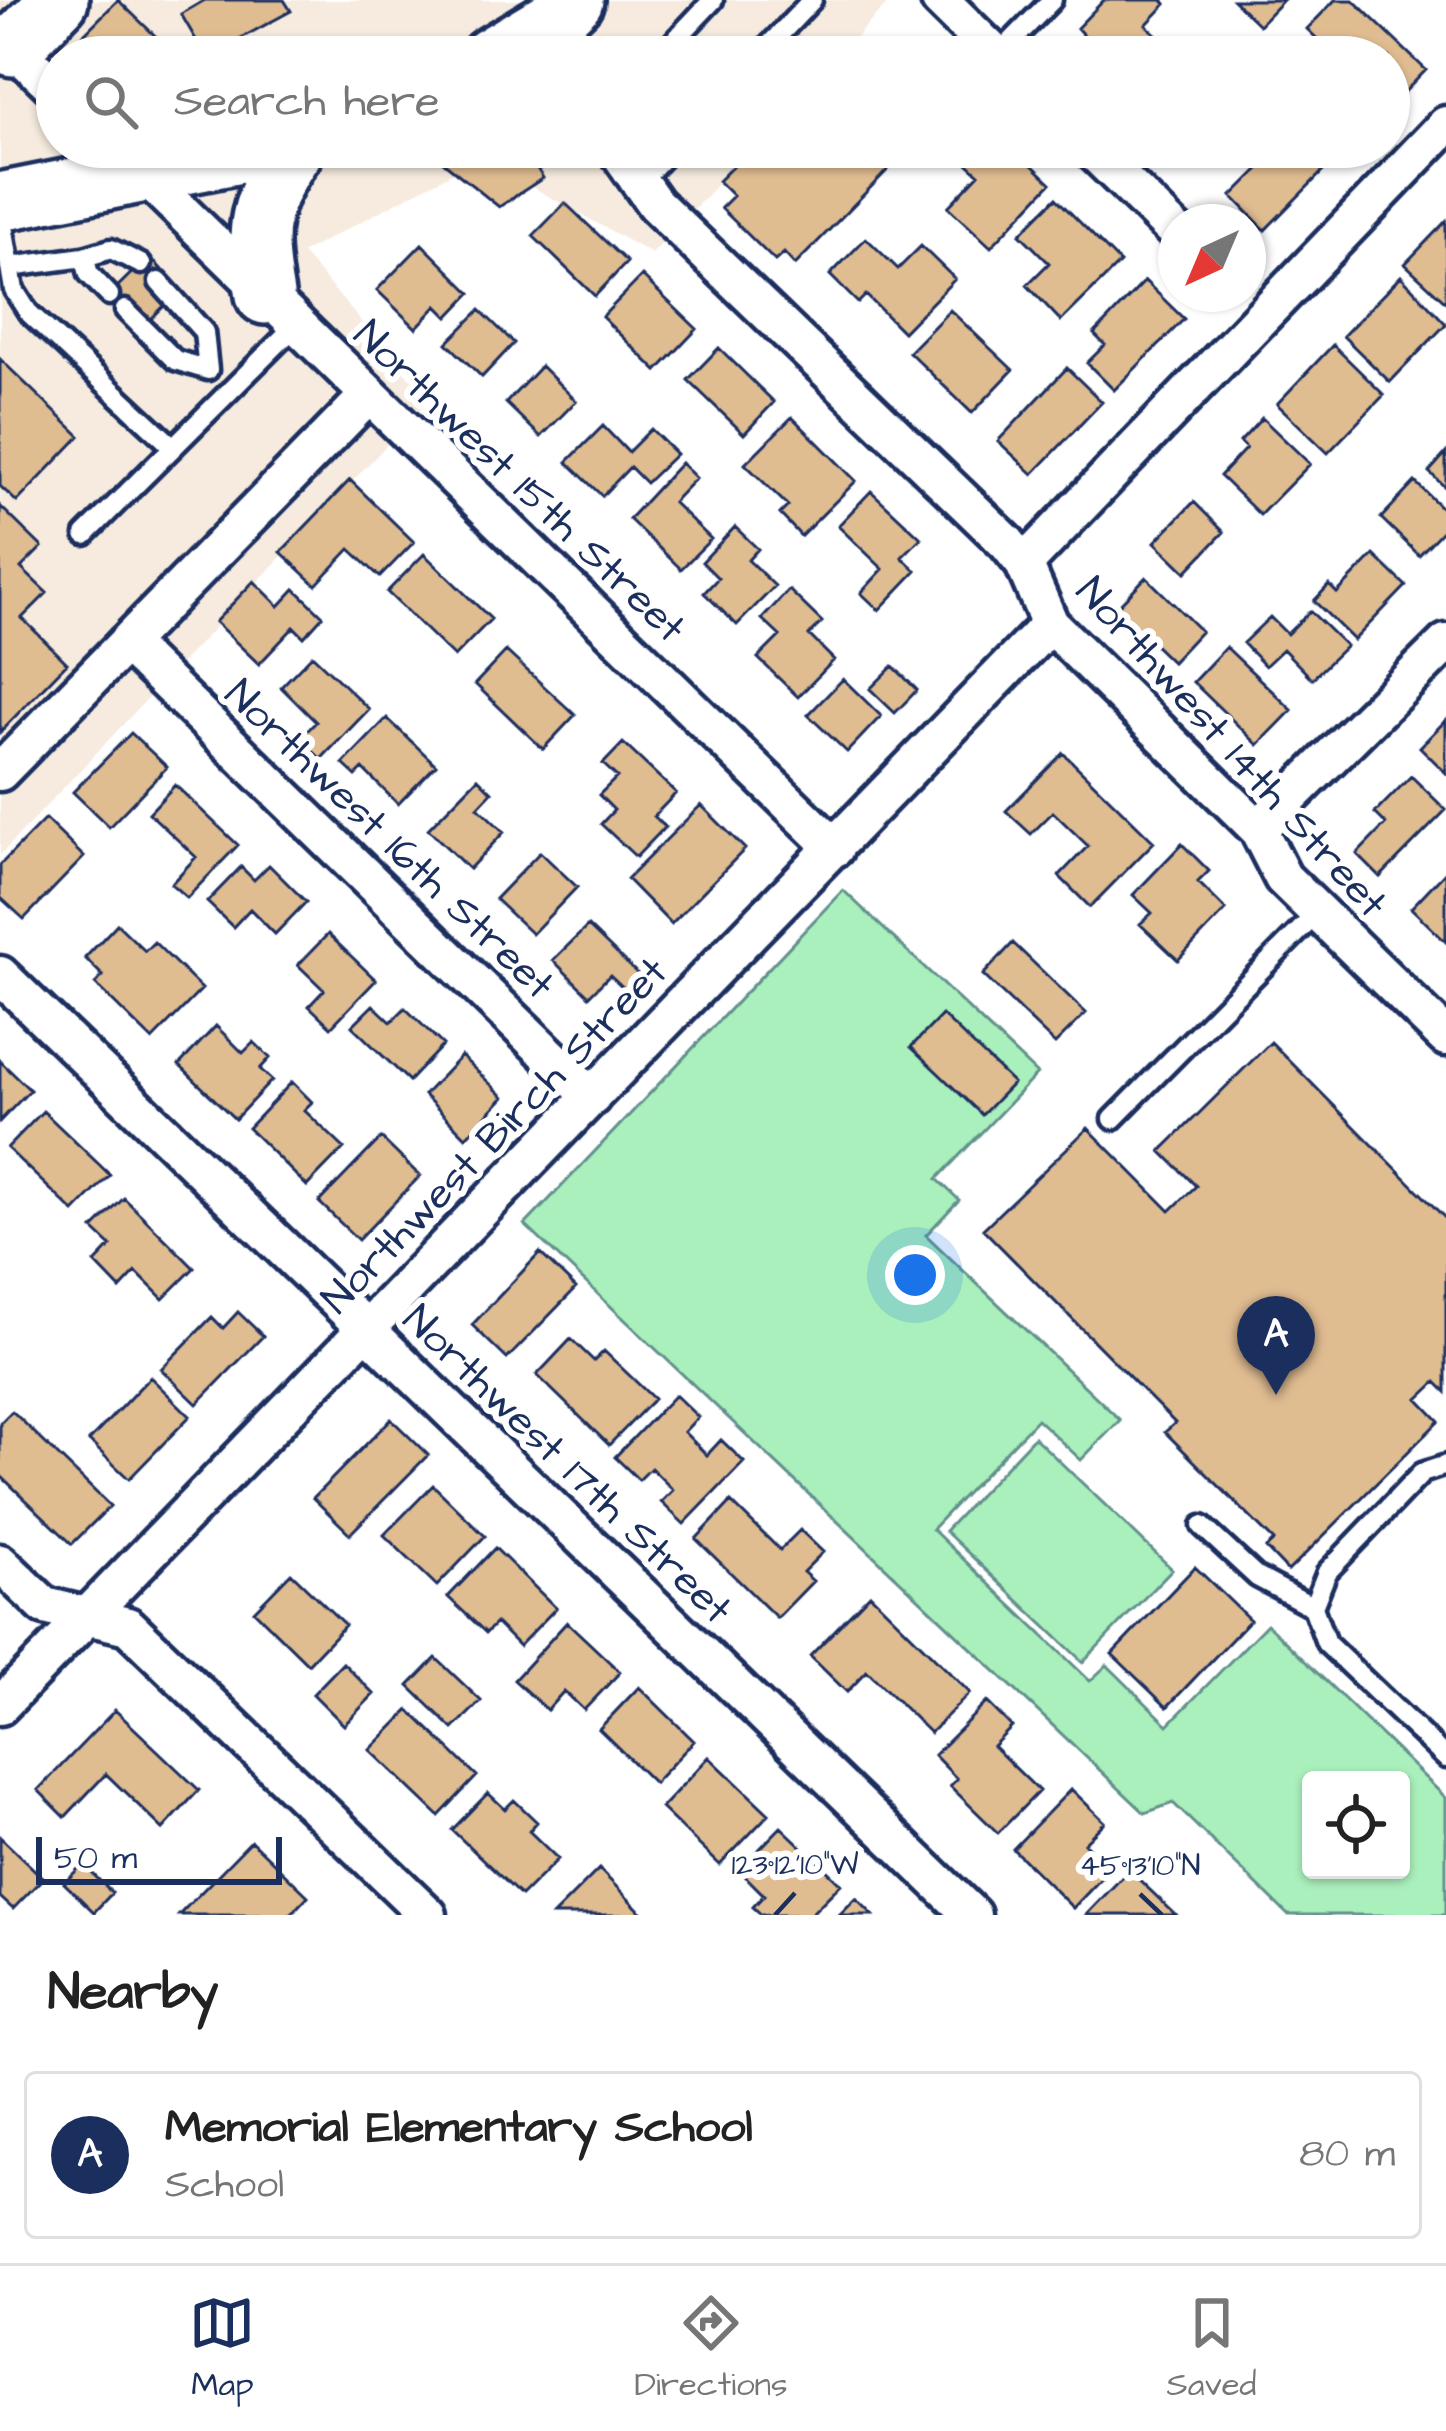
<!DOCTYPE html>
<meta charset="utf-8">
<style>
:root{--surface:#fff;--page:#f6f6f6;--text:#222;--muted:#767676;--line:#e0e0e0;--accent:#1b2f5e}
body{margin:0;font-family:"Architects Daughter",sans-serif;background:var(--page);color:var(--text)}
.controls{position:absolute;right:36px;bottom:36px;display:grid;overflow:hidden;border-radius:12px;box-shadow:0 3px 9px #0004}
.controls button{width:108px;height:108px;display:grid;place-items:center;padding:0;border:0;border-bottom:3px solid var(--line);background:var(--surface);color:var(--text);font:60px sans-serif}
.compass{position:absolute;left:1158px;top:204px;width:108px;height:108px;border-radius:50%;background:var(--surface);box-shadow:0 3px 9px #0004;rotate:224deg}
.scale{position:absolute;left:36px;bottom:30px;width:246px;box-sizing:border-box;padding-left:12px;border:6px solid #1b2f5e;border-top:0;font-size:33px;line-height:42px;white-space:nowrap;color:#1b2f5e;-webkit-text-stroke:9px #fff;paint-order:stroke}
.you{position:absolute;left:915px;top:1275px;width:42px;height:42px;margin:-30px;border:9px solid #fff;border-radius:50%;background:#1a73e8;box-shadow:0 0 0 18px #1a73e833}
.badge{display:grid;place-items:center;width:78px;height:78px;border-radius:50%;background:var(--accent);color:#fff;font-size:39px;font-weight:700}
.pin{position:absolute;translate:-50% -99px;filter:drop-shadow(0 3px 6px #0008)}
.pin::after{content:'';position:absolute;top:63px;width:42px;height:36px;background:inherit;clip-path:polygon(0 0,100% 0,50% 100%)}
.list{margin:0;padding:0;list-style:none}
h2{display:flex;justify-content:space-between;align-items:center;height:156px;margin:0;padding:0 48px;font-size:51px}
h2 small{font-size:39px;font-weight:400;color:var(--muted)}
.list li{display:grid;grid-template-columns:78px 1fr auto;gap:36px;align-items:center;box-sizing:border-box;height:168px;margin:0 24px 24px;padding:0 24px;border:3px solid var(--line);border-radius:12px}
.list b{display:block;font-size:45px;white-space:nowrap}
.list p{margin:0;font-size:39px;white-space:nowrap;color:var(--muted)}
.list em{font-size:39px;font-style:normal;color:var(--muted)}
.icon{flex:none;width:66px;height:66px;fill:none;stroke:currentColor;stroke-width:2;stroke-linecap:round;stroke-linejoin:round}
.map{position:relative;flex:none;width:1446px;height:1915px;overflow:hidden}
.search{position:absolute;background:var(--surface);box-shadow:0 3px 9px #0004;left:36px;right:36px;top:36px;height:132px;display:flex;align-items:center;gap:30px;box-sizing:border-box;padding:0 42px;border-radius:66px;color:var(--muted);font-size:45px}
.sheet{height:348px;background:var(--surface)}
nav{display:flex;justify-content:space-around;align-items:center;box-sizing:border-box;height:168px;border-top:3px solid var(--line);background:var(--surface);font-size:33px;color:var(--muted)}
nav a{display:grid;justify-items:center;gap:6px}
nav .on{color:var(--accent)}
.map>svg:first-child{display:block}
.built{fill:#f6ebde}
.green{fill:#aaf0bc;stroke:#62908d;stroke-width:3;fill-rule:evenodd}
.building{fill:#e0bc91;stroke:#1b2f5e;stroke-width:3}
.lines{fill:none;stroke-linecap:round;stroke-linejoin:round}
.service-casing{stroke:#1b2f5e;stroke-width:27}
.minor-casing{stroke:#1b2f5e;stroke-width:45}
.trunk-casing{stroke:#1b2f5e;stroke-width:66}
.service{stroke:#fff;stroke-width:18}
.minor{stroke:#fff;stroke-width:36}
.trunk{stroke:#fff;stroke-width:57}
.ticks{fill:none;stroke:#1b2f5e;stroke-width:4.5}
.labels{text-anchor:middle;stroke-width:12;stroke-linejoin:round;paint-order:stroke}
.street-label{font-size:42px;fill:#1b2f5e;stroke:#fff}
.ticks-label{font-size:30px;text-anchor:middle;fill:#1b2f5e;stroke:#fff;stroke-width:12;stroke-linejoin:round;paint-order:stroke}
</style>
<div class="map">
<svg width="1446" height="1915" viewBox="0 0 1446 1915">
<rect width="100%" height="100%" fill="#fff"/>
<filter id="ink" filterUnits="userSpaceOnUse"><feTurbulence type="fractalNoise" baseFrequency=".00833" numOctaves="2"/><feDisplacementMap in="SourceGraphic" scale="24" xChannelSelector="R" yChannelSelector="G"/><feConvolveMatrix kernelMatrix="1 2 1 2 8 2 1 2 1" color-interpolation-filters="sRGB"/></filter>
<g filter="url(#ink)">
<!-- built -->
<path class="built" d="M 0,0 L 891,0 L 837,57 L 57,57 L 57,147 L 752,147 L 652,254 L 480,158 L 302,253 L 429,400 L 0,855 Z"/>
<!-- green -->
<path class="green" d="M 843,890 L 1037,1074 L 937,1179 L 959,1200 L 926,1235 L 1120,1420 L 1081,1460 L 1037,1419 L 932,1529 L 1090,1681 L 1107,1665 L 1168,1725 L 1267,1624 L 1446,1798 L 1446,1915 L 1288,1915 L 1173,1803 L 1145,1813 L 525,1225 ZM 1311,1780 L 1401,1780 L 1401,1870 L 1311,1870 Z
M 1034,1437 L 1172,1569 L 1083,1662 L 945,1531 Z"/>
<!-- building -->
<path class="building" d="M 118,0 L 174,54 L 171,57 L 92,57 L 76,42 Z
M 205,0 L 284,0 L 291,11 L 206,57 L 181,14 Z
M 1104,0 L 1162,0 L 1166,4 L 1146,25 L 1170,47 L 1160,57 L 1103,57 L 1077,28 Z
M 1233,0 L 1283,0 L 1259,25 Z
M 1335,0 L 1353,0 L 1426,70 L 1389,108 L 1389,57 L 1336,57 L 1307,29 Z
M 441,147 L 572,147 L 538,170 L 543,178 L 499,207 L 432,153 Z
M 752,147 L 910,147 L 795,265 L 784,253 L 775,261 L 721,208 L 733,196 L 718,181 Z
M 970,147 L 1013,147 L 1051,183 L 991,247 L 948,207 L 979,174 L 960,157 Z
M 1192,147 L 1230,147 L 1212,166 Z
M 1281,147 L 1325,147 L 1336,158 L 1265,230 L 1232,196 Z
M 1056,198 L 1120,263 L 1061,321 L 1027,285 L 1049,263 L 1020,234 Z
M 565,203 L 627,262 L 595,296 L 533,236 Z
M 1446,221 L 1446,302 L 1405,264 Z
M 866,238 L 898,269 L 921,246 L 955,279 L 903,332 L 866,295 L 858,303 L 830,275 Z
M 422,244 L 471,293 L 448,317 L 437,306 L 416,328 L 377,290 Z
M 149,256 L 165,273 L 153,285 L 169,301 L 150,320 L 134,304 L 122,316 L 105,299 Z
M 642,276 L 697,329 L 657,371 L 602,317 Z
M 1401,276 L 1446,324 L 1390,382 L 1343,336 Z
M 1145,281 L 1184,319 L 1114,390 L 1087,363 L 1105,345 L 1094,334 Z
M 480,310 L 514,343 L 482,377 L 447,343 Z
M 950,310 L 1013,370 L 972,413 L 909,352 Z
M 1333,345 L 1384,395 L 1328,453 L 1277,404 Z
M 719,348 L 774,402 L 744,434 L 688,380 Z
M 0,359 L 80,436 L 17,502 L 0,486 Z
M 541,366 L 576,401 L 541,437 L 506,403 Z
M 1067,368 L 1102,402 L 1033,474 L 998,441 Z
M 792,417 L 856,481 L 801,536 L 780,514 L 788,506 L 745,464 Z
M 1262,418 L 1310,464 L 1260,515 L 1220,476 L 1246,448 L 1240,442 Z
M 603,426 L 628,452 L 651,429 L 676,454 L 646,483 L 630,467 L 602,496 L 567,462 Z
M 1446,453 L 1446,488 L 1429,472 Z
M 681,463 L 696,478 L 673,502 L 711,539 L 681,569 L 629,519 Z
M 350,480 L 414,542 L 380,577 L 350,549 L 316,585 L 281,552 Z
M 1415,482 L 1446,512 L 1446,527 L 1419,555 L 1381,518 Z
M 871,491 L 921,538 L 902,557 L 916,571 L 879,610 L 861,593 L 883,569 L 838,526 Z
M 1194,502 L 1224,532 L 1186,572 L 1155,542 Z
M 0,506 L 42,547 L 21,568 L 47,593 L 22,618 L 67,663 L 0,732 Z
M 735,527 L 758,549 L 748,560 L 775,586 L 737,625 L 704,593 L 718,578 L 702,562 Z
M 424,554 L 491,619 L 454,657 L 387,592 Z
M 1374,555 L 1406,586 L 1354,640 L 1314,601 L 1329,585 L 1337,593 Z
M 1146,577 L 1201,631 L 1172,662 L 1116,608 Z
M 254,581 L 279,606 L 295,589 L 323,616 L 304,637 L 294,627 L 259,664 L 215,622 Z
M 789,590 L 822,622 L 809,635 L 834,660 L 798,697 L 758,658 L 780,636 L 762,619 Z
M 1310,611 L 1346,646 L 1312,679 L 1283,649 L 1265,666 L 1243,643 L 1270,617 L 1287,634 Z
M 1226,647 L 1292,710 L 1258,745 L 1193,682 Z
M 506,651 L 575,715 L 543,749 L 475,684 Z
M 312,655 L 369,709 L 321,759 L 300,738 L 316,722 L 281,687 Z
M 893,666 L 917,690 L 895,713 L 870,689 Z
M 843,679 L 881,716 L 847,752 L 808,715 Z
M 387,718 L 436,765 L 398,804 L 363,769 L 356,776 L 343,764 Z
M 1446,720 L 1446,773 L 1420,747 Z
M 131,733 L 167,767 L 109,827 L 73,792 Z
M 623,743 L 676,793 L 654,816 L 665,827 L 636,857 L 601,824 L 614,810 L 599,795 L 617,777 L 603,764 Z
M 1063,753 L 1154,842 L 1090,907 L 1059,876 L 1088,846 L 1053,812 L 1031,834 L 1006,811 Z
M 1411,776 L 1446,810 L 1380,877 L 1357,854 L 1386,824 L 1375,813 Z
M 478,778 L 492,792 L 478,807 L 504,832 L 469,869 L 428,829 Z
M 175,785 L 238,845 L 187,898 L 171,884 L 196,857 L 149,813 Z
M 701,805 L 745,849 L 671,924 L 627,879 Z
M 45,819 L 84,857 L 24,919 L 0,897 L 0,865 Z
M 1182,844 L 1209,871 L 1198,882 L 1226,910 L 1178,960 L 1140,924 L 1152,913 L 1133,895 Z
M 540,852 L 577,887 L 532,934 L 495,899 Z
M 269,865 L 306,902 L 275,934 L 250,909 L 233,927 L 207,902 L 241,867 L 254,880 Z
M 1446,871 L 1446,942 L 1411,908 Z
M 117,924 L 145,951 L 154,942 L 202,989 L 152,1040 L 95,984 L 103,976 L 85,958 Z
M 588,926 L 644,980 L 630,994 L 610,975 L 589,996 L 553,960 Z
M 328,934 L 376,980 L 331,1027 L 309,1006 L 324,990 L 298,965 Z
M 1013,943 L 1086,1013 L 1055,1044 L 983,975 Z
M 373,1005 L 391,1022 L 405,1008 L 443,1045 L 409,1081 L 352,1026 Z
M 942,1015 L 1013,1083 L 982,1115 L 911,1047 Z
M 216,1026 L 243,1053 L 254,1042 L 270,1058 L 260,1069 L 272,1080 L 235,1119 L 179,1065 Z
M 1271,1042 L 1446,1219 L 1446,1392 L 1436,1382 L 1418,1399 L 1439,1421 L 1288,1571 L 1266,1548 L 1274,1541 L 1165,1432 L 1175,1423 L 983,1229 L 1088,1128 L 1170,1211 L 1196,1186 L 1161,1151 Z
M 461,1056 L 504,1097 L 466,1137 L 424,1095 Z
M 0,1061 L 30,1090 L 0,1121 Z
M 292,1082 L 312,1102 L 304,1110 L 344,1148 L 307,1186 L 248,1128 Z
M 43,1111 L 110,1175 L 74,1212 L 7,1148 Z
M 381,1138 L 420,1176 L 358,1240 L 319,1202 Z
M 124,1198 L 194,1268 L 163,1299 L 136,1272 L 120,1289 L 95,1263 L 111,1246 L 93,1229 Z
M 540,1253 L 576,1288 L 507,1359 L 472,1325 Z
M 238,1312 L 263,1336 L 197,1404 L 161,1369 L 212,1317 L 223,1328 Z
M 571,1339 L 594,1361 L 604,1351 L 654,1399 L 609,1445 L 537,1375 Z
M 150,1377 L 190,1416 L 129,1479 L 89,1441 Z
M 675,1395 L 698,1417 L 684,1432 L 707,1455 L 721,1440 L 744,1462 L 684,1524 L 661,1502 L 673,1490 L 651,1468 L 639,1480 L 615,1457 Z
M 12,1411 L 110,1506 L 72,1544 L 0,1475 L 0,1423 Z
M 391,1419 L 428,1455 L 350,1534 L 313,1498 Z
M 433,1485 L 485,1536 L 437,1586 L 384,1535 Z
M 731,1502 L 780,1550 L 800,1530 L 823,1552 L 803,1572 L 813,1581 L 777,1618 L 696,1539 Z
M 495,1548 L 556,1608 L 519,1646 L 496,1623 L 486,1633 L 448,1597 Z
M 1195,1567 L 1250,1620 L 1167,1707 L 1112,1654 Z
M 291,1573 L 345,1625 L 308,1664 L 254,1611 Z
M 870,1594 L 970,1693 L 930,1733 L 867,1671 L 847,1692 L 810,1656 Z
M 567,1622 L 620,1672 L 584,1710 L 564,1691 L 547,1710 L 514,1680 Z
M 436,1658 L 481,1701 L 453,1729 L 409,1686 Z
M 343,1663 L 374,1694 L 344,1725 L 313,1694 Z
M 639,1687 L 694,1741 L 654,1783 L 599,1729 Z
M 987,1702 L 1012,1727 L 993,1746 L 1039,1791 L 998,1833 L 950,1786 L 957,1779 L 934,1755 Z
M 115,1710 L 199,1790 L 163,1829 L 106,1774 L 65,1817 L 38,1790 Z
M 409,1710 L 477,1776 L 439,1816 L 370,1750 Z
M 709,1757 L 769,1814 L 720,1865 L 661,1808 Z
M 1071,1789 L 1105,1822 L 1084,1843 L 1110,1869 L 1073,1908 L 1013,1849 Z
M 488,1793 L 505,1809 L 514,1800 L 537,1822 L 529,1831 L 558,1859 L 521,1896 L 452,1830 Z
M 781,1827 L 841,1884 L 810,1915 L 762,1915 L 753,1907 L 764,1895 L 739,1870 Z
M 0,1837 L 43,1878 L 13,1909 L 0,1897 Z
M 251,1841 L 308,1896 L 290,1915 L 179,1915 Z
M 83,1864 L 112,1893 L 94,1912 L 64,1883 Z
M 599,1869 L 644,1915 L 553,1915 Z
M 1129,1870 L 1176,1915 L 1086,1915 Z
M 856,1898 L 873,1915 L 839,1915 Z"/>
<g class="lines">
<defs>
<path id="service" d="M 997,56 L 1052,0
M 659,57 L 713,0
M 758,57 L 812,0
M 639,183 L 673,147
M 0,209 L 14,290 L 28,312 L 173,447
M 10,267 L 84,257
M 109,295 L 89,274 L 84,257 L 111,249 L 141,264
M 125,310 L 175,360 L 208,370 L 204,332 L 159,282
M 85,535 L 296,325
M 1113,1119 L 1318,912
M 1446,1465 L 1422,1473 L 1327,1572 L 1313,1607 L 1326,1643 L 1446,1758
M 1202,1526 L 1257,1577 L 1313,1607"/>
<path id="minor" d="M 940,0 L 998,57
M 555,18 L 572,57
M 0,35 L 57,90
M 115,147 L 835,848
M 615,147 L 655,204 L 1007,543 L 1024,564 L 1050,624 L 1258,829 L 1283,878 L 1446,1037
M 1089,147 L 1176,232
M 1024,564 L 1446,125
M 126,643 L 592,1097
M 0,772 L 369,395
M 1258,829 L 1446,643
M 0,975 L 972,1915
M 0,1563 L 45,1606 L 128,1626 L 428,1915
M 0,1706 L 1050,624"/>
<path id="trunk" d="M 13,47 L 59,0
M 490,57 L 555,18 L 574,0
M 0,202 L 275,147
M 265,295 C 253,227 257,204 296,147"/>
</defs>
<!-- service casing -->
<use href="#service" class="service-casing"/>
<!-- minor casing -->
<use href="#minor" class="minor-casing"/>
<!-- trunk casing -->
<use href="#trunk" class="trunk-casing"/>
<!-- service -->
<use href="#service" class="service"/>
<!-- minor -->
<use href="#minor" class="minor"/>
<!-- trunk -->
<use href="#trunk" class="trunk"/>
</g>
</g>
<!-- ticks -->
<path class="ticks" d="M 1140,1894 L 1162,1915M 775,1915 L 795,1893"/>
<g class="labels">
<!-- street labels -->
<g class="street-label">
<text transform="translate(521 480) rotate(44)" y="15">Northwest 15th Street</text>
<text transform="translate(1233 746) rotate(48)" y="15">Northwest 14th Street</text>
<text transform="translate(391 838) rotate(44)" y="15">Northwest 16th Street</text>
<text transform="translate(493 1134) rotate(-46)" y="15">Northwest Birch Street</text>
<text transform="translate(569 1463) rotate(44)" y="15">Northwest 17th Street</text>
</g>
</g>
<g class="ticks-label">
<text x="795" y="1874">123°12'10"W</text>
<text x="1140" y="1875">45°13'10"N</text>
</g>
</svg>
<div class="controls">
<button><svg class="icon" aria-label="locate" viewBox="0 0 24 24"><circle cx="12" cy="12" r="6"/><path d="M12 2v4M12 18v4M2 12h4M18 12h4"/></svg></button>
</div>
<svg class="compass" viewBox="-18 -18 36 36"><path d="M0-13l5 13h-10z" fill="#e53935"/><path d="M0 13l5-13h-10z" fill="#767676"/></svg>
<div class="scale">50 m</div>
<div class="you"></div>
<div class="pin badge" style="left:1276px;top:1395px">A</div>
<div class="search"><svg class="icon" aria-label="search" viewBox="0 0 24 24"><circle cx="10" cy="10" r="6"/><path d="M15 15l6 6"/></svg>Search here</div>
</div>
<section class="sheet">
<h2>Nearby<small></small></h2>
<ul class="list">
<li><span class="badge">A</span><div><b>Memorial Elementary School</b><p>School</p></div><em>80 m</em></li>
</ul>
</section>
<nav>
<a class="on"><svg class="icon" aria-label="map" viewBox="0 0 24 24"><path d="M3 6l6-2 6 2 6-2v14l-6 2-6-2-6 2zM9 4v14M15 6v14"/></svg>Map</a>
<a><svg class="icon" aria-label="directions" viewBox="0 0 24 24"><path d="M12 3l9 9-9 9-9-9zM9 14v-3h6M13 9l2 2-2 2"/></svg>Directions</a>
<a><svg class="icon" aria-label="saved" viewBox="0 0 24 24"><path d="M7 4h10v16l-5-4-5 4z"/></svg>Saved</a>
</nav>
